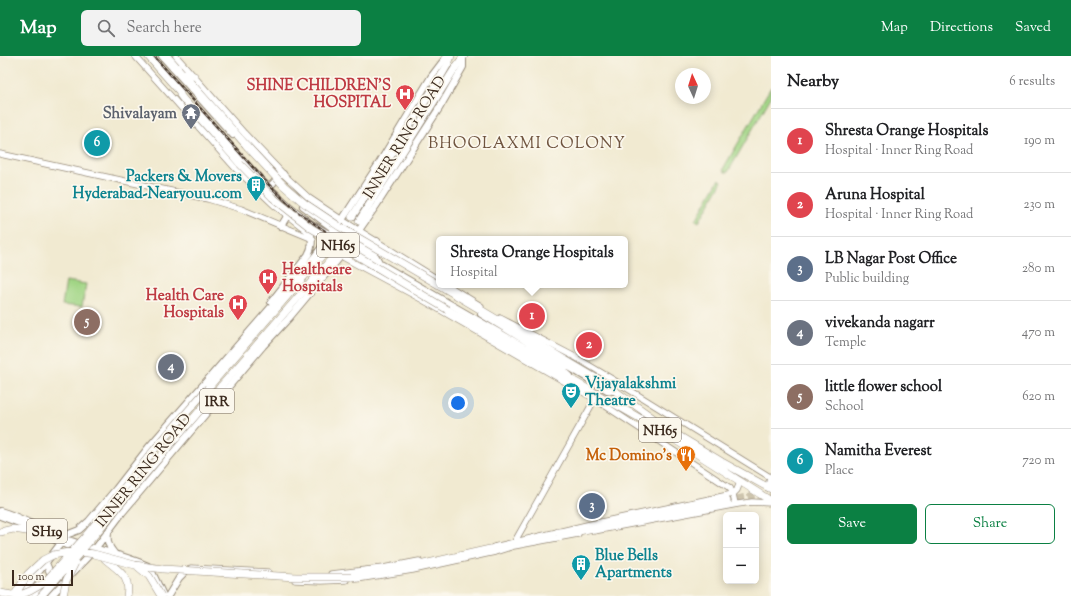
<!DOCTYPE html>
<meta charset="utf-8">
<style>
:root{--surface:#fff;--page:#f2f2f2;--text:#202124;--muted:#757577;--line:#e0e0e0;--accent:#0b8043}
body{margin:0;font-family:"Sorts Mill Goudy",serif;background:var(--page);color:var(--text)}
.controls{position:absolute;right:12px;bottom:12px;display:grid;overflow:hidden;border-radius:6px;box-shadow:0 2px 10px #0003}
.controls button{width:36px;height:36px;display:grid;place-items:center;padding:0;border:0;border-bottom:1px solid var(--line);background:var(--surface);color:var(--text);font:20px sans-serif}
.compass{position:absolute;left:675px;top:12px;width:36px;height:36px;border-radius:50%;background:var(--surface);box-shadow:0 2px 10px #0003;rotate:356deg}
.scale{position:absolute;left:12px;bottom:10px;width:61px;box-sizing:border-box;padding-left:4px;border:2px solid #3b2a1e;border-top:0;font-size:11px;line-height:14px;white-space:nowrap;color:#3b2a1e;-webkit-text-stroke:3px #fbf7ec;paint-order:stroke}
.you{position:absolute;left:458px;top:347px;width:14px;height:14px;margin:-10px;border:3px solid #fff;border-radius:50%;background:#1a73e8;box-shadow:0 0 0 6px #1a73e833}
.badge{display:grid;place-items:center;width:26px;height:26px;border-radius:50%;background:var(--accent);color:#fff;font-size:13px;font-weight:700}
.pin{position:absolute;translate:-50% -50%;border:2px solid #fff;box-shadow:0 1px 4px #0006}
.popup{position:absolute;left:436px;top:180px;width:192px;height:52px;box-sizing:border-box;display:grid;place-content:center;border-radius:6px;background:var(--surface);filter:drop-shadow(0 1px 3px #0005);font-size:13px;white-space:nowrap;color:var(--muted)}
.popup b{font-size:15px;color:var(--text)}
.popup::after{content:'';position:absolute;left:50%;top:100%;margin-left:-8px;border:8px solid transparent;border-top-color:var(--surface)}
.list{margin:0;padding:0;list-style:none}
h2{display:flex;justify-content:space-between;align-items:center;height:52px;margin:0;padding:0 16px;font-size:17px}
h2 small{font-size:13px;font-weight:400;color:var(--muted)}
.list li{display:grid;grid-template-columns:26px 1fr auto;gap:12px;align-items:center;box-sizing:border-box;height:64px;padding:0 16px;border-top:1px solid var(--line)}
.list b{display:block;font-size:15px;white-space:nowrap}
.list p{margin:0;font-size:13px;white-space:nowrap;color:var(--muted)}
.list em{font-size:13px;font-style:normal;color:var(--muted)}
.actions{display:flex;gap:8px;padding:12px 16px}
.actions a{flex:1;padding:9px 0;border:1px solid var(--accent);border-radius:6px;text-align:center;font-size:14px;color:var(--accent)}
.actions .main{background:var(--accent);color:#fff}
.icon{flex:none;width:22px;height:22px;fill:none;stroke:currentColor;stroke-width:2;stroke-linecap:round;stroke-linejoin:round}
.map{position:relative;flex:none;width:771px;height:540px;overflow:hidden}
header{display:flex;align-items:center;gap:24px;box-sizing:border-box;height:56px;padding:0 20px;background:var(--accent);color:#fff}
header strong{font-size:19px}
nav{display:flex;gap:22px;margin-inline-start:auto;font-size:14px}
.search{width:280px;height:36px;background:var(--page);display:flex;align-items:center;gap:10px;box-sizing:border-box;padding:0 14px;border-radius:6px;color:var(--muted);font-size:15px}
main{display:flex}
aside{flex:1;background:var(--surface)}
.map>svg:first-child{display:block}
.green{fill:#a1d585;stroke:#6e8052}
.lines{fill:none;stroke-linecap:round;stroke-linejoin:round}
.highway-tunnel{stroke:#cdc4ad;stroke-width:7;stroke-dasharray:7 3.5;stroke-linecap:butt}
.secondary-casing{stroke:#968a78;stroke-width:7}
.primary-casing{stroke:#968a78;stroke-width:8}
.highway-casing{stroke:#968a78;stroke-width:8}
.secondary{stroke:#fff;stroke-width:5.5}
.primary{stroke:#fff;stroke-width:6}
.highway{stroke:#fff;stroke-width:7}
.rail-casing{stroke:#3b2a1e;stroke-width:2.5}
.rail{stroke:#fbf7ec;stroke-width:1;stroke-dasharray:3;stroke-linecap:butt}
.highway-bridge-casing{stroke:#968a78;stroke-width:8;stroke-linecap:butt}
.highway-bridge{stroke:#fff;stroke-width:7}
.labels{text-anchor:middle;stroke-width:3.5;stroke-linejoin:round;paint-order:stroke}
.shield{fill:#fbf7ec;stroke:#75685c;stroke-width:1}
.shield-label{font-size:14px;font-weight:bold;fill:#3b2a1e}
.health-label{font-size:15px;font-weight:bold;fill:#be3a42;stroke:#fbf7ec;text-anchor:end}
.worship-label{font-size:15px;font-weight:bold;fill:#5b616d;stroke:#fbf7ec;text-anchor:end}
.street-label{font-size:15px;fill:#3b2a1e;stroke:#fbf7ec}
.culture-label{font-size:15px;font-weight:bold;fill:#0d838f;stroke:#fbf7ec;text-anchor:start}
.food-label{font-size:15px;font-weight:bold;fill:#c56008;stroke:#fbf7ec;text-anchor:end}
.neighbourhood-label{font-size:16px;letter-spacing:1px;fill:#6f543f;stroke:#fbf7ec}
</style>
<header>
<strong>Map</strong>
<div class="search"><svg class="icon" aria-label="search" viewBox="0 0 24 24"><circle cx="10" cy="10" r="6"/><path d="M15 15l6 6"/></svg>Search here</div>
<nav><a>Map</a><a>Directions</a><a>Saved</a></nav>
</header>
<main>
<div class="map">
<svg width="771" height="540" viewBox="0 0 771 540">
<rect width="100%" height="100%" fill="#fbf7ec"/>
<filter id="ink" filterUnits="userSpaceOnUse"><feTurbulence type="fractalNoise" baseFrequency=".025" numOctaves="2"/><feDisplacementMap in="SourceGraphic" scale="8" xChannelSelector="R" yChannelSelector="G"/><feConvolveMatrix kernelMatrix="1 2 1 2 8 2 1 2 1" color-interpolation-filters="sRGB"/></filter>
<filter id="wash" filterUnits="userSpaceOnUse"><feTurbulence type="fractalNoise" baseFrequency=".012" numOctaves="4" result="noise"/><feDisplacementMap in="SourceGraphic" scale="16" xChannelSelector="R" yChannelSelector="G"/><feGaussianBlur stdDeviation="0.9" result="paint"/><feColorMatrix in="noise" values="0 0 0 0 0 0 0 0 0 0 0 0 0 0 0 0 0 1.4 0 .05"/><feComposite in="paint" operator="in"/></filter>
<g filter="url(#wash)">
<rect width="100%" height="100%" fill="#f1ead1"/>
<!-- green -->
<path class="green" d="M 771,31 L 771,41 L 728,116 L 725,116 L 724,115 L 723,113 Z
M 719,123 L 722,125 L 699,166 L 696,164 Z
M 66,225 L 86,228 L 82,251 L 62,249 Z"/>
</g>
<g filter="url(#ink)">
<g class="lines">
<!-- highway-tunnel -->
<path class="highway-tunnel" d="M 326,195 L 351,162
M 333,201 L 344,186
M 727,445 L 755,439 L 771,441"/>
<defs>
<path id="secondary" d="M 135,0 L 236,113 L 274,149 L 310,177
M 176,0 L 244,77 L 283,118 L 309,142 L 342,164 L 439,224
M 0,98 L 208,143 L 241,153 L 313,183
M 341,200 L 423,244 L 595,343 L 730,432 L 733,438 L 735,448
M 447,229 L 481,250
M 500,262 L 575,301 L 612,323 L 770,421 L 768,432
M 594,475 L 738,448 L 752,446 L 771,447
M 514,487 L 596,341
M 494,491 L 587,469 L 733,438 L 737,434 L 740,426
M 191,512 L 268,516
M 331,518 L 383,512 L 419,505
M 357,523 L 413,514 L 495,496 L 514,490 L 578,478
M 295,524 L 322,525 L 346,524"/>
<path id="primary" d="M 162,0 L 233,79
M 200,58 L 264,127 L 288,149 L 310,167 L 562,313 L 570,320
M 269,131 C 271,129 274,127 275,125 C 278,120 278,118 283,118
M 303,150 L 335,174 L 375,199 L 379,206
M 281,170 L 286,162 L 288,150
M 372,195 L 377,185
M 363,211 L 368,201
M 271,246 L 308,199 C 315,186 310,181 310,167
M 481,258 L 607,334 L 613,335
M 0,455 C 22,461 41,474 63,482 C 91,493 120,497 148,510 L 151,514 L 163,539
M 0,460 L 19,467 L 77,494
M 108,477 C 107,485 108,490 114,497
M 61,481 L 79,474 L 89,465 L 116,433 L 148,392 L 312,204 L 342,164 L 378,109 L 431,21 L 447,0
M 46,507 L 53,524
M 21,539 L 61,487
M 51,540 L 95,493 L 122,457 L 263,290 L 289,262 L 341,200 L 376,150 L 440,51 L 463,11 L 463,2
M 168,540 L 179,522 L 185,516"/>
<path id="highway" d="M 148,0 L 180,36 L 180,39 L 183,43 L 240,108
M 167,0 L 247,90
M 183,18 L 194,20
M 352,161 L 438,25 L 448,8 L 451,0
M 359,165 L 455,12 L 464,0
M 439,229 L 604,327 L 674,377 L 722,406 L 771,433
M 448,254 L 650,368 L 771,445
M 208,332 L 326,195
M 215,337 L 333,201
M 220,342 L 221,330
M 0,476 L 13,473 L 40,477
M 558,476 L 574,476 L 727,445
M 105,503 C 119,515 131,520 127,540
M 351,521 L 406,512 L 490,493 L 497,491
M 31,540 L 41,530"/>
</defs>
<!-- secondary casing -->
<use href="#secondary" class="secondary-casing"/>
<!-- primary casing -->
<use href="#primary" class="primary-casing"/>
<!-- highway casing -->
<use href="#highway" class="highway-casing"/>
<!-- secondary -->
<use href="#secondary" class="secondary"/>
<!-- primary -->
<use href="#primary" class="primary"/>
<!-- highway -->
<use href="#highway" class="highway"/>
<defs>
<path id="rail" d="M 154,0 L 265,125 L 296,155 L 325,175"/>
</defs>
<!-- rail casing -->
<use href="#rail" class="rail-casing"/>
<!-- rail -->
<use href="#rail" class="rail"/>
<defs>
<path id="highway-bridge" d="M 247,90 L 284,130 L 304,147 L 340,171 L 439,229
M 240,108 L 272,141 L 311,172 L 448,254
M 137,510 L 149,520 L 161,540
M 0,537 L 18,540 L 30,535 L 44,527 L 85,481 L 154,394 L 208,332
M 14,540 L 28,518 L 43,504 L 53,499 L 74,495 L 94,498 L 135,509 L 163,513 L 296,521 L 351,521
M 41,540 L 78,499 L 140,424 L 215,337
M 63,540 L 66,525 L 75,507"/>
</defs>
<!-- highway-bridge casing -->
<use href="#highway-bridge" class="highway-bridge-casing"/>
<!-- highway-bridge -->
<use href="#highway-bridge" class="highway-bridge"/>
</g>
</g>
<!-- icons -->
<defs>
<symbol id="hospital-pin" viewBox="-11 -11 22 30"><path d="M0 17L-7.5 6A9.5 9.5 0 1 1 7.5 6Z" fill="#e0444e" stroke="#fbf7ec"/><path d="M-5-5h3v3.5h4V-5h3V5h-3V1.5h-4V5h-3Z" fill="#fff"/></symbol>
<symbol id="temple-pin" viewBox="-11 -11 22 30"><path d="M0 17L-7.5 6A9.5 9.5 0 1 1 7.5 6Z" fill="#6b7280" stroke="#fbf7ec"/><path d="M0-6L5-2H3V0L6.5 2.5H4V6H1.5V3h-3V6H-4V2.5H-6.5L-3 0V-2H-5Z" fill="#fff"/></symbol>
<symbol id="building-pin" viewBox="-11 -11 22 30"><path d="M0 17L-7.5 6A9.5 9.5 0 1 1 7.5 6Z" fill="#0f9aa8" stroke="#fbf7ec"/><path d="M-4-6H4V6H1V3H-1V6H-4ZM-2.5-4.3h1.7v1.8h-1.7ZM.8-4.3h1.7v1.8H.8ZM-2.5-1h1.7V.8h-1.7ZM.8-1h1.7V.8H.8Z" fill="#fff"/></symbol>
<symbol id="theatre-pin" viewBox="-11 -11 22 30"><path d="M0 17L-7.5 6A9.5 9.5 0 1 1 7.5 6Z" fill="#0f9aa8" stroke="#fbf7ec"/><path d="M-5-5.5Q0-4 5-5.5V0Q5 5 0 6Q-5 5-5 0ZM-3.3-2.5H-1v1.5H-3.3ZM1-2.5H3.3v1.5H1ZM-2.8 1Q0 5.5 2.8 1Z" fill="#fff"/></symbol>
<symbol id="restaurant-pin" viewBox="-11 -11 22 30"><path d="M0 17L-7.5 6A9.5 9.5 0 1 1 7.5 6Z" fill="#e8710a" stroke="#fbf7ec"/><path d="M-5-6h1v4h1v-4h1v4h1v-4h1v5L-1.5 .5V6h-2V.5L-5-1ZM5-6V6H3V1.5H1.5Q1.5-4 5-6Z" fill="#fff"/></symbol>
</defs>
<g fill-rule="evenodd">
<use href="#hospital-pin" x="394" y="27" width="22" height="30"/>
<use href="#temple-pin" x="180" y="46" width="22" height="30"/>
<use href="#building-pin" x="245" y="118" width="22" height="30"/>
<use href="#hospital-pin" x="257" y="211" width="22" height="30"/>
<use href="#hospital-pin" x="227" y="237" width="22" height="30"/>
<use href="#theatre-pin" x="560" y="325" width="22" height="30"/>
<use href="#restaurant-pin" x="675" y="388" width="22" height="30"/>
<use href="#building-pin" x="570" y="497" width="22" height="30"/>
</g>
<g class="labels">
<!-- shield labels -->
<g class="shield">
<rect x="317" y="177" width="42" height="24" rx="3"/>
<rect x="200" y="333" width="34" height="24" rx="3"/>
<rect x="639" y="362" width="42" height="24" rx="3"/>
<rect x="27" y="463" width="40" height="24" rx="3"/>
</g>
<g class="shield-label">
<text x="338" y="194">NH65</text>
<text x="217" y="350">IRR</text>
<text x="660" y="379">NH65</text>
<text x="47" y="480">SH19</text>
</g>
<!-- health labels -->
<g class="health-label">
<text x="391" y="34">SHINE CHILDREN'S<tspan x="391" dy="17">HOSPITAL</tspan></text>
<text x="282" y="218" text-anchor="start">Healthcare<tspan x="282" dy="17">Hospitals</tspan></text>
<text x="224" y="244">Health Care<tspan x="224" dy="17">Hospitals</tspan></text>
</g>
<!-- worship labels -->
<g class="worship-label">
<text x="177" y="62">Shivalayam</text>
</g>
<!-- street labels -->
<g class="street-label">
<text transform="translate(404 81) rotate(-58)" y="5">INNER RING ROAD</text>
<text transform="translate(143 414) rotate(-51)" y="5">INNER RING ROAD</text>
</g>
<!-- culture labels -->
<g class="culture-label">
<text x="242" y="125" text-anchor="end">Packers &amp; Movers<tspan x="242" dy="17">Hyderabad-Nearyouu.com</tspan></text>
<text x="585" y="332">Vijayalakshmi<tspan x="585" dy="17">Theatre</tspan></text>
<text x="595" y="504">Blue Bells<tspan x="595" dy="17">Apartments</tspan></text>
</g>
<!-- food labels -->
<g class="food-label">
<text x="672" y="404">Mc Domino's</text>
</g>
<!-- neighbourhood labels -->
<g class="neighbourhood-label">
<text x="527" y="92">BHOOLAXMI COLONY</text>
</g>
</g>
</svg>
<div class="controls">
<button>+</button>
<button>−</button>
</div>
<svg class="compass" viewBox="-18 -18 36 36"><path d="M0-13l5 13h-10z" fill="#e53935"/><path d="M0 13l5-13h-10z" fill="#757577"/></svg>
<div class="scale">100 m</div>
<div class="you"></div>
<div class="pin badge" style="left:532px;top:260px;background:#e0444e">1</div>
<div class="popup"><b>Shresta Orange Hospitals</b>Hospital</div>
<div class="pin badge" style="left:589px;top:289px;background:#e0444e">2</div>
<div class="pin badge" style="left:592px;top:450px;background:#5c6f8a">3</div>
<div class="pin badge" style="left:171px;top:311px;background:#6b7280">4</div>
<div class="pin badge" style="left:87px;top:266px;background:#8d6e63">5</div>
<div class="pin badge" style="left:97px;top:87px;background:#0f9aa8">6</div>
</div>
<aside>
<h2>Nearby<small>6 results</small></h2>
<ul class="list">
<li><span class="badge" style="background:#e0444e">1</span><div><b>Shresta Orange Hospitals</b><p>Hospital · Inner Ring Road</p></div><em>190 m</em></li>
<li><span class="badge" style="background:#e0444e">2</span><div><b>Aruna Hospital</b><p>Hospital · Inner Ring Road</p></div><em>230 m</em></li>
<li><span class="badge" style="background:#5c6f8a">3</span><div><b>LB Nagar Post Office</b><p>Public building</p></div><em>280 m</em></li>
<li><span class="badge" style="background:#6b7280">4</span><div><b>vivekanda nagarr</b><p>Temple</p></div><em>470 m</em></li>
<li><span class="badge" style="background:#8d6e63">5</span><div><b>little flower school</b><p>School</p></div><em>620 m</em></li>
<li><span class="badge" style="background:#0f9aa8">6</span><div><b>Namitha Everest</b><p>Place</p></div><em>720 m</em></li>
</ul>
<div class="actions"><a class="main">Save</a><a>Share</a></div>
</aside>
</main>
